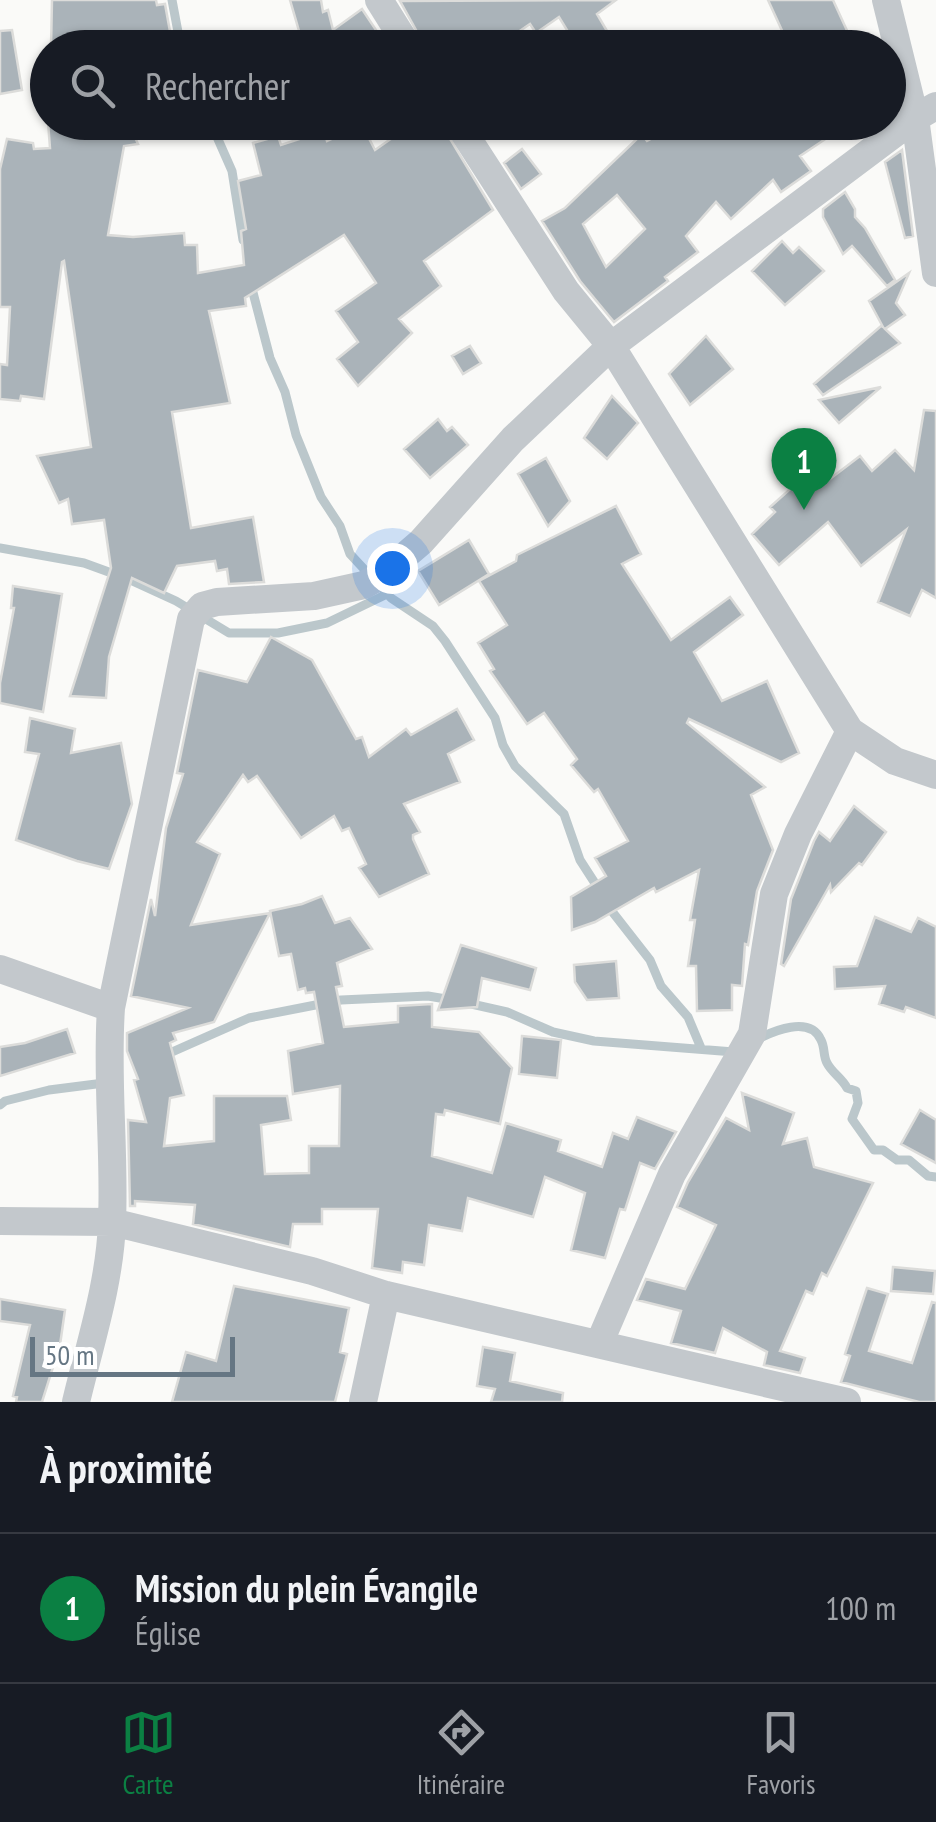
<!DOCTYPE html>
<html lang="fr">
<meta charset="utf-8">
<style>
:root{--surface:#171b24;--page:#242831;--text:#f1f3f6;--muted:#9ea1a6;--line:#363941;--accent:#0b8043}
body{margin:0;font-family:"PT Sans Narrow",sans-serif;background:var(--page);color:var(--text)}
.scale{position:absolute;left:30px;bottom:25px;width:205px;box-sizing:border-box;padding-left:10px;border:5px solid #657683;border-top:0;font-size:28px;line-height:35px;white-space:nowrap;color:#657683;-webkit-text-stroke:8px #fff;paint-order:stroke}
.you{position:absolute;left:392px;top:568px;width:35px;height:35px;margin:-25px;border:8px solid #fff;border-radius:50%;background:#1a73e8;box-shadow:0 0 0 15px #1a73e833}
.badge{display:grid;place-items:center;width:65px;height:65px;border-radius:50%;background:var(--accent);color:#fff;font-size:32px;font-weight:700}
.pin{position:absolute;translate:-50% -82px;filter:drop-shadow(0 2px 5px #0008)}
.pin::after{content:'';position:absolute;top:52px;width:35px;height:30px;background:inherit;clip-path:polygon(0 0,100% 0,50% 100%)}
.list{margin:0;padding:0;list-style:none}
h2{display:flex;justify-content:space-between;align-items:center;height:130px;margin:0;padding:0 40px;font-size:42px}
h2 small{font-size:32px;font-weight:400;color:var(--muted)}
.list li{display:grid;grid-template-columns:65px 1fr auto;gap:30px;align-items:center;box-sizing:border-box;height:150px;padding:0 40px;border-top:2px solid var(--line)}
.list b{display:block;font-size:38px;white-space:nowrap}
.list p{margin:0;font-size:32px;white-space:nowrap;color:var(--muted)}
.list em{font-size:32px;font-style:normal;color:var(--muted)}
.icon{flex:none;width:55px;height:55px;fill:none;stroke:currentColor;stroke-width:2;stroke-linecap:round;stroke-linejoin:round}
.map{position:relative;flex:none;width:936px;height:1402px;overflow:hidden}
.search{position:absolute;background:var(--surface);box-shadow:0 2px 8px #0004;left:30px;right:30px;top:30px;height:110px;display:flex;align-items:center;gap:25px;box-sizing:border-box;padding:0 35px;border-radius:55px;color:var(--muted);font-size:38px}
.sheet{height:280px;background:var(--surface)}
nav{display:flex;justify-content:space-around;align-items:center;box-sizing:border-box;height:140px;border-top:2px solid var(--line);background:var(--surface);font-size:28px;color:var(--muted)}
nav a{display:grid;justify-items:center;gap:5px}
nav .on{color:var(--accent)}
.map>svg:first-child{display:block}
.lines{fill:none;stroke-linecap:round;stroke-linejoin:round}
.stream{stroke:#bbc7cb;stroke-width:9}
.building{fill:#aab3b9;stroke:#dcdcda;stroke-width:2.5;fill-rule:evenodd}
.minor{stroke:#c3c8cc;stroke-width:28}
</style>
<div class="map">
<svg width="936" height="1402" viewBox="0 0 936 1402">
<rect width="100%" height="100%" fill="#fafaf8"/>
<g class="lines">
<!-- stream -->
<path class="stream" d="M 172,0 L 181,48
M 214,122 L 217,137 L 232,171 L 243,240
M 251,285 L 270,358 L 285,392 L 296,435 L 321,497 L 340,526 L 350,554 L 391,598 L 433,626 L 445,641 L 495,718 L 503,745 L 515,766 L 564,814 L 580,860 L 600,891
M 0,548 L 84,563 L 128,579 L 176,601 L 229,633 L 278,633 L 327,623 L 387,594
M 607,905 L 650,960 L 661,986 L 688,1017 L 701,1048
M 467,1003 L 507,1012 L 553,1032 L 594,1041 L 734,1052
M 756,1040 C 773,1031 810,1015 821,1040 C 825,1047 823,1056 827,1063 C 832,1073 842,1078 847,1088 L 856,1091 L 858,1103 L 852,1119 L 874,1150 L 883,1150 L 897,1160 L 909,1160 L 928,1176 L 936,1177
M 163,1056 L 249,1018 L 341,1000 L 428,996 L 452,1000
M 0,1105 L 5,1101 L 49,1090 L 104,1083"/>
</g>
<!-- building -->
<path class="building" d="M 52,0 L 156,0 L 157,5 L 165,4 L 173,48 L 51,48 Z
M 290,0 L 321,0 L 323,12 L 328,10 L 333,30 L 362,9 L 388,48 L 304,48 Z
M 616,0 L 597,14 L 617,48 L 578,48 L 559,17 L 536,33 L 530,24 L 495,48 L 426,48 L 400,1 Z
M 768,0 L 833,0 L 855,48 L 790,48 Z
M 12,30 L 22,90 L 0,94 L 0,31 Z
M 48,122 L 128,122 L 138,144 L 124,146 L 108,235 L 133,237 L 184,233 L 185,245 L 197,245 L 198,273 L 244,265 L 241,231 L 246,229 L 238,181 L 261,175 L 253,143 L 278,136 L 281,145 L 324,131 L 327,141 L 362,125 L 375,150 L 415,122 L 440,122 L 493,210 L 424,261 L 441,286 L 399,319 L 412,333 L 358,386 L 337,359 L 358,342 L 336,311 L 376,283 L 344,235 L 245,298 L 246,306 L 209,311 L 230,403 L 172,412 L 191,528 L 253,517 L 264,582 L 229,584 L 227,569 L 217,571 L 215,561 L 177,566 L 164,593 L 132,578 L 109,657 L 106,698 L 70,696 L 111,568 L 104,520 L 72,524 L 68,499 L 59,503 L 37,456 L 91,447 L 64,261 L 62,262 L 44,399 L 21,396 L 20,401 L 0,399 L 0,364 L 7,365 L 10,307 L 0,307 L 0,169 L 7,139 L 33,143 L 34,149 L 50,148 Z
M 683,122 L 812,122 L 824,140 L 800,156 L 811,171 L 781,192 L 773,180 L 731,219 L 716,202 L 686,236 L 698,252 L 665,277 L 668,281 L 614,322 L 580,281 L 542,221 L 565,208 L 642,134 L 647,141 ZM 617,195 L 645,229 L 606,267 L 583,224 Z
M 522,149 L 541,174 L 521,189 L 504,163 Z
M 902,150 L 913,236 L 905,238 L 885,162 Z
M 845,192 L 855,209 L 855,217 L 865,228 L 895,280 L 887,286 L 852,246 L 843,254 L 823,217 L 823,209 Z
M 782,241 L 793,253 L 799,247 L 824,271 L 785,305 L 752,271 Z
M 909,273 L 896,303 L 905,315 L 885,329 L 900,343 L 823,395 L 814,384 L 881,326 L 883,327 L 869,301 Z
M 706,336 L 733,369 L 690,405 L 669,374 Z
M 470,346 L 481,363 L 463,374 L 452,356 Z
M 881,387 L 839,423 L 819,400 Z
M 612,396 L 638,423 L 607,459 L 584,438 Z
M 924,410 L 936,411 L 936,598 L 922,590 L 910,616 L 878,602 L 906,530 L 861,566 L 828,522 L 779,565 L 752,534 L 775,512 L 770,507 L 807,474 L 818,488 L 860,456 L 872,471 L 895,450 L 914,470 Z
M 438,419 L 447,431 L 452,427 L 468,445 L 430,478 L 404,449 Z
M 546,458 L 570,501 L 548,526 L 518,474 Z
M 616,506 L 641,554 L 622,564 L 671,640 L 730,597 L 743,615 L 694,652 L 722,701 L 767,681 L 799,753 L 781,762 L 689,719 L 687,723 L 765,787 L 751,795 L 773,850 L 757,891 L 748,945 L 745,944 L 742,986 L 732,985 L 732,1010 L 697,1011 L 696,966 L 688,966 L 695,920 L 690,920 L 699,870 L 656,892 L 654,888 L 595,922 L 572,930 L 571,897 L 606,876 L 595,858 L 628,841 L 598,789 L 594,792 L 571,765 L 577,759 L 544,713 L 527,724 L 490,671 L 494,669 L 478,643 L 507,625 L 479,581 L 516,561 L 517,555 Z
M 469,540 L 489,574 L 439,605 L 418,571 Z
M 13,586 L 62,594 L 43,712 L 0,703 L 0,683 L 14,608 L 11,608 Z
M 271,637 L 312,660 L 356,739 L 362,737 L 369,757 L 406,729 L 411,735 L 457,709 L 474,740 L 448,754 L 460,782 L 404,804 L 420,832 L 413,835 L 413,839 L 429,874 L 379,897 L 359,868 L 366,864 L 349,828 L 342,831 L 334,816 L 301,838 L 257,776 L 248,782 L 243,775 L 197,842 L 220,854 L 191,925 L 270,913 L 214,1022 L 173,1033 L 176,1040 L 170,1043 L 184,1095 L 170,1098 L 164,1146 L 214,1141 L 214,1096 L 287,1096 L 291,1120 L 261,1125 L 265,1174 L 309,1173 L 309,1146 L 339,1146 L 340,1086 L 293,1094 L 288,1051 L 323,1043 L 314,992 L 306,993 L 305,988 L 298,990 L 291,954 L 279,956 L 270,911 L 302,904 L 322,896 L 335,923 L 350,918 L 372,949 L 337,963 L 342,986 L 336,987 L 344,1027 L 398,1022 L 398,1006 L 432,1004 L 432,1027 L 479,1032 L 512,1068 L 500,1124 L 445,1110 L 444,1115 L 436,1114 L 432,1156 L 492,1173 L 506,1123 L 561,1140 L 558,1151 L 602,1167 L 613,1133 L 628,1139 L 637,1117 L 676,1132 L 655,1169 L 640,1163 L 625,1210 L 620,1209 L 605,1258 L 571,1250 L 585,1193 L 545,1177 L 533,1217 L 468,1198 L 462,1231 L 429,1225 L 424,1265 L 403,1262 L 402,1273 L 372,1268 L 378,1209 L 322,1209 L 322,1224 L 293,1224 L 290,1247 L 193,1224 L 195,1205 L 135,1201 L 135,1206 L 130,1206 L 128,1120 L 146,1122 L 134,1080 L 138,1079 L 127,1051 L 127,1033 L 188,1008 L 131,996 L 151,899 L 155,916 L 166,828 L 183,774 L 177,773 L 198,670 L 247,682 Z
M 30,718 L 75,729 L 71,753 L 121,743 L 132,804 L 109,869 L 77,861 L 16,840 L 39,754 L 25,752 Z
M 854,806 L 886,832 L 862,865 L 859,863 L 831,892 L 830,885 L 784,966 L 781,964 L 791,899 L 814,841 L 819,832 L 830,841 Z
M 875,917 L 911,932 L 918,918 L 936,927 L 936,1018 L 906,1007 L 904,1012 L 879,1004 L 885,986 L 835,989 L 834,967 L 857,966 Z
M 461,945 L 536,968 L 530,990 L 482,978 L 477,1007 L 438,1010 Z
M 616,961 L 619,998 L 587,1000 L 575,982 L 574,965 Z
M 67,1029 L 75,1053 L 0,1076 L 0,1047 L 25,1043 Z
M 522,1036 L 561,1040 L 557,1078 L 519,1074 Z
M 742,1093 L 794,1113 L 783,1144 L 807,1138 L 814,1167 L 873,1183 L 827,1276 L 822,1273 L 813,1294 L 806,1291 L 780,1351 L 805,1358 L 800,1373 L 764,1365 L 767,1352 L 723,1328 L 715,1353 L 671,1343 L 681,1311 L 637,1300 L 646,1279 L 685,1289 L 716,1225 L 677,1207 L 688,1182 L 726,1118 L 749,1130 Z
M 920,1110 L 936,1120 L 936,1163 L 901,1144 Z
M 893,1267 L 935,1271 L 933,1294 L 891,1291 Z
M 234,1286 L 349,1308 L 340,1352 L 347,1354 L 335,1402 L 172,1402 L 186,1352 L 216,1361 Z
M 867,1288 L 888,1294 L 869,1351 L 912,1363 L 932,1302 L 936,1303 L 936,1402 L 919,1402 L 841,1382 L 850,1356 L 845,1354 Z
M 0,1299 L 65,1310 L 60,1345 L 42,1402 L 16,1402 L 17,1397 L 13,1396 L 30,1325 L 0,1321 Z
M 483,1347 L 515,1353 L 510,1381 L 563,1393 L 562,1402 L 491,1402 L 495,1389 L 477,1386 Z"/>
<g class="lines">
<!-- minor -->
<path class="minor" d="M 379,0 L 409,48
M 886,0 L 915,118 L 936,273
M 457,122 L 566,291 L 611,346 L 850,731 L 895,761 L 936,775
M 0,969 L 111,1008
M 0,1221 L 112,1222 L 312,1271 L 386,1295 L 847,1402
M 599,1344 L 672,1174 L 752,1034 L 774,894 L 798,834 L 850,731
M 76,1402 C 90,1343 110,1283 112,1222 C 115,1151 106,1080 111,1008 L 191,619 L 202,606 L 217,602 L 314,596 L 364,585 L 385,573 L 421,542 L 513,439 L 611,346 L 915,118 L 936,106
M 363,1402 L 386,1295"/>
</g>
</svg>
<div class="scale">50 m</div>
<div class="you"></div>
<div class="pin badge" style="left:804px;top:510px">1</div>
<div class="search"><svg class="icon" aria-label="search" viewBox="0 0 24 24"><circle cx="10" cy="10" r="6"/><path d="M15 15l6 6"/></svg>Rechercher</div>
</div>
<section class="sheet">
<h2>À proximité<small></small></h2>
<ul class="list">
<li><span class="badge">1</span><div><b>Mission du plein Évangile</b><p>Église</p></div><em>100 m</em></li>
</ul>
</section>
<nav>
<a class="on"><svg class="icon" aria-label="map" viewBox="0 0 24 24"><path d="M3 6l6-2 6 2 6-2v14l-6 2-6-2-6 2zM9 4v14M15 6v14"/></svg>Carte</a>
<a><svg class="icon" aria-label="directions" viewBox="0 0 24 24"><path d="M12 3l9 9-9 9-9-9zM9 14v-3h6M13 9l2 2-2 2"/></svg>Itinéraire</a>
<a><svg class="icon" aria-label="saved" viewBox="0 0 24 24"><path d="M7 4h10v16l-5-4-5 4z"/></svg>Favoris</a>
</nav>
